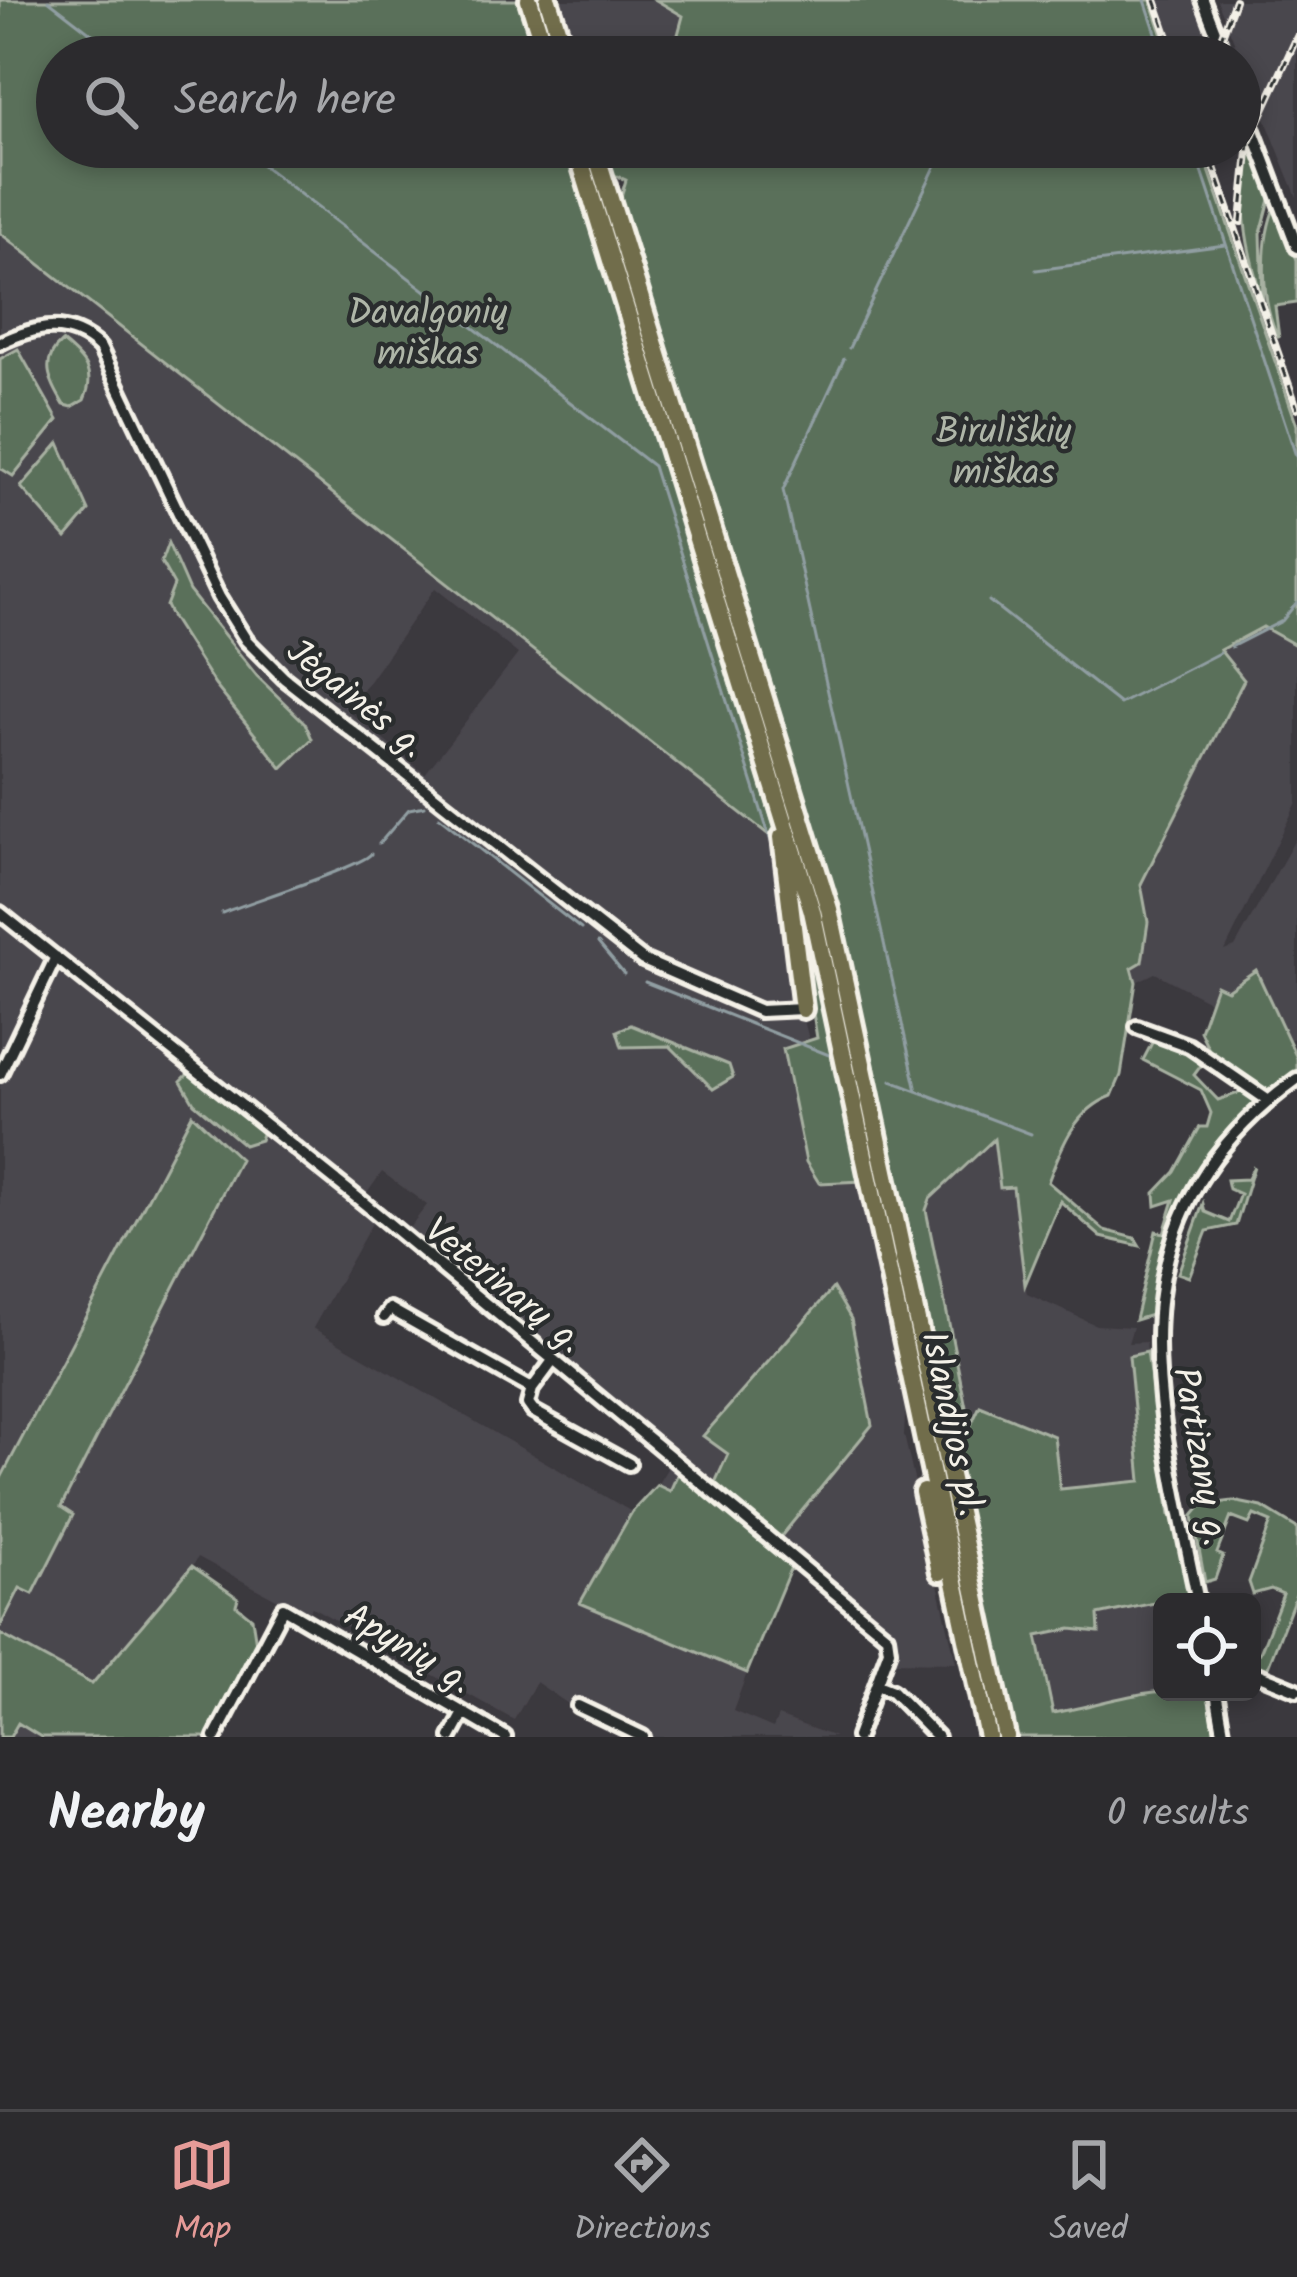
<!DOCTYPE html>
<meta charset="utf-8">
<style>
:root{--surface:#2c2b2e;--page:#38373a;--text:#f1f3f6;--muted:#a6a7aa;--line:#48474a;--accent:#e69b98}
body{margin:0;font-family:Kalam,sans-serif;background:var(--page);color:var(--text)}
.controls{position:absolute;right:36px;bottom:36px;display:grid;overflow:hidden;border-radius:18px;box-shadow:0 6px 18px #0003}
.controls button{width:108px;height:108px;display:grid;place-items:center;padding:0;border:0;border-bottom:3px solid var(--line);background:var(--surface);color:var(--text);font:60px sans-serif}
.list{margin:0;padding:0;list-style:none}
h2{display:flex;justify-content:space-between;align-items:center;height:156px;margin:0;padding:0 48px;font-size:51px}
h2 small{font-size:39px;font-weight:400;color:var(--muted)}
.icon{flex:none;width:66px;height:66px;fill:none;stroke:currentColor;stroke-width:2;stroke-linecap:round;stroke-linejoin:round}
.map{position:relative;flex:none;width:1297px;height:1737px;overflow:hidden}
.search{position:absolute;background:var(--surface);box-shadow:0 6px 18px #0003;left:36px;right:36px;top:36px;height:132px;display:flex;align-items:center;gap:30px;box-sizing:border-box;padding:0 42px;border-radius:66px;color:var(--muted);font-size:45px}
.sheet{height:372px;background:var(--surface)}
nav{display:flex;justify-content:space-around;align-items:center;box-sizing:border-box;height:168px;border-top:3px solid var(--line);background:var(--surface);font-size:33px;color:var(--muted)}
nav a{display:grid;justify-items:center;gap:6px}
nav .on{color:var(--accent)}
.map>svg:first-child{display:block}
.built{fill:#4a464d;fill-rule:evenodd}
.green{fill:#5a6f5a;stroke:#a7b0a1;stroke-width:3}
.lines{fill:none;stroke-linecap:round;stroke-linejoin:round}
.stream{stroke:#909ea2;stroke-width:3}
.minor-casing{stroke:#f4f1e8;stroke-width:20}
.highway-casing{stroke:#f4f1e8;stroke-width:26}
.minor{stroke:#2a2d2e;stroke-width:10}
.highway{stroke:#716d4b;stroke-width:16}
.rail-casing{stroke:#f4f1e8;stroke-width:8}
.rail{stroke:#2a2d2e;stroke-width:3;stroke-dasharray:9;stroke-linecap:butt}
.labels{text-anchor:middle;stroke-width:9;stroke-linejoin:round;paint-order:stroke}
.park-label{font-size:36px;fill:#afb6a8;stroke:#2a2d2e}
.street-label{font-size:36px;fill:#f4f1e8;stroke:#2a2d2e}
</style>
<div class="map">
<svg width="1297" height="1737" viewBox="0 0 1297 1737">
<rect width="100%" height="100%" fill="#3b393e"/>
<filter id="ink" filterUnits="userSpaceOnUse"><feTurbulence type="fractalNoise" baseFrequency=".00833" numOctaves="2"/><feDisplacementMap in="SourceGraphic" scale="24" xChannelSelector="R" yChannelSelector="G"/><feConvolveMatrix kernelMatrix="1 2 1 2 8 2 1 2 1" color-interpolation-filters="sRGB"/></filter>
<g filter="url(#ink)">
<!-- built -->
<path class="built" d="M 556,0 L 656,0 L 683,16 L 672,57 L 574,57 Z
M 1151,0 L 1199,0 L 1215,42 L 1212,57 L 1170,57 Z
M 1217,0 L 1297,0 L 1297,197 L 1227,24 Z
M 0,233 L 779,843 L 794,983 L 810,1043 L 783,1050 L 806,1162 L 820,1183 L 863,1181 L 906,1399 L 904,1435 L 956,1663 L 888,1662 L 893,1646 L 889,1630 L 798,1555 L 793,1562 L 679,1472 L 669,1492 L 657,1485 L 670,1464 L 399,1241 L 427,1205 L 382,1172 L 365,1196 L 380,1209 L 313,1328 L 632,1512 L 581,1604 L 747,1673 L 733,1711 L 773,1728 L 778,1716 L 835,1737 L 616,1737 L 621,1729 L 577,1710 L 536,1682 L 514,1720 L 312,1607 L 306,1615 L 198,1557 L 184,1582 L 46,1737 L 0,1737 L 0,468 L 6,474 L 18,349 L 0,359 ZM 173,550 L 189,591 L 257,676 L 305,723 L 215,685 L 166,606 L 174,585 L 166,573 ZM 435,588 L 518,654 L 425,774 L 348,711 ZM 872,1425 L 728,1454 L 704,1437 Z
M 1263,627 L 1297,646 L 1297,802 L 1225,951 L 1235,947 L 1297,836 L 1297,1037 L 1289,1040 L 1255,971 L 1227,990 L 1216,985 L 1209,1001 L 1155,973 L 1136,982 L 1132,968 L 1142,961 L 1148,923 L 1141,884 L 1244,681 L 1219,650 Z
M 994,1138 L 1013,1186 L 1027,1294 L 1096,1325 L 1133,1327 L 1128,1343 L 1146,1342 L 1147,1352 L 1129,1356 L 1141,1482 L 1060,1490 L 981,1406 L 971,1430 L 926,1210 L 930,1199 Z
M 1189,1596 L 1190,1602 L 1162,1602 L 1162,1692 L 1053,1714 L 1034,1623 L 1099,1631 L 1097,1616 Z"/>
<!-- green -->
<path class="green" d="M 0,0 L 522,0 L 540,57 L 57,57 L 57,147 L 568,147 L 779,843 L 0,233 Z
M 656,0 L 1151,0 L 1170,57 L 672,57 L 683,16 Z
M 1252,138 L 1272,192 L 1261,233 L 1263,301 C 1245,245 1236,196 1252,138 Z
M 602,147 L 1201,147 L 1297,425 L 1297,646 L 1263,627 L 1220,650 L 1244,680 L 1141,884 L 1148,922 L 1142,962 L 1132,968 L 1136,982 L 1121,1075 L 1112,1096 C 1075,1110 1062,1145 1048,1182 L 1104,1230 L 1135,1238 L 1140,1246 L 1101,1237 L 1060,1201 L 1025,1285 L 1013,1187 L 1000,1188 L 994,1139 L 930,1199 L 926,1210 L 970,1427 L 980,1406 L 1054,1436 L 1060,1489 L 1141,1481 L 1129,1356 L 1147,1352 L 1170,1516 L 1172,1508 L 1190,1602 L 1182,1597 L 1098,1615 L 1099,1632 L 1071,1629 L 1037,1636 L 1053,1713 C 1099,1706 1165,1679 1209,1697 L 1217,1737 L 1017,1737 L 840,918 L 619,203 L 626,180 L 612,174 Z
M 1276,204 L 1297,260 L 1297,303 L 1275,306 L 1279,338 C 1260,304 1260,239 1276,204 Z
M 62,342 C 83,359 97,372 84,400 L 72,407 L 64,405 C 50,382 39,361 62,342 Z
M 18,349 L 58,420 L 13,476 L 0,468 L 0,359 Z
M 59,443 L 89,511 L 66,538 L 21,487 Z
M 168,543 L 189,591 L 257,676 L 305,723 L 312,739 L 282,768 L 215,685 L 171,616 L 166,606 L 174,585 L 161,562 Z
M 788,857 L 811,937 L 863,1181 L 819,1183 L 806,1162 L 783,1049 L 817,1038 Z
M 1256,970 L 1297,1058 L 1297,1071 L 1268,1092 L 1212,1056 L 1200,1031 L 1216,985 L 1227,990 Z
M 631,1025 L 729,1065 L 733,1077 L 713,1089 L 670,1046 L 622,1047 L 617,1031 Z
M 1155,1037 L 1206,1059 L 1194,1075 L 1218,1100 L 1250,1089 L 1259,1100 C 1198,1163 1165,1228 1151,1315 L 1135,1320 L 1156,1231 L 1164,1233 L 1174,1200 L 1156,1206 L 1155,1193 L 1175,1172 L 1200,1127 L 1207,1127 L 1211,1113 L 1201,1090 L 1143,1060 Z
M 189,1073 L 263,1131 L 260,1140 L 244,1145 L 194,1103 L 181,1081 Z
M 192,1114 L 240,1159 L 61,1507 L 73,1515 L 33,1594 L 20,1588 L 0,1627 L 0,1480 Z
M 1254,1166 L 1236,1225 L 1207,1231 L 1189,1277 L 1178,1273 L 1203,1204 L 1205,1212 L 1229,1222 L 1240,1194 L 1229,1189 L 1227,1180 L 1248,1179 Z
M 833,1288 L 851,1319 L 872,1425 L 779,1539 L 714,1485 L 728,1454 L 703,1436 Z
M 679,1471 L 793,1562 L 747,1673 L 580,1603 L 632,1512 L 657,1485 L 670,1491 Z
M 1233,1501 L 1262,1507 L 1297,1528 L 1297,1592 L 1267,1669 L 1252,1666 L 1252,1650 L 1260,1653 L 1283,1594 L 1271,1589 L 1253,1594 L 1249,1582 L 1271,1522 L 1254,1515 L 1249,1524 L 1231,1517 L 1217,1553 L 1223,1556 L 1215,1579 L 1205,1582 L 1193,1516 L 1202,1505 Z
M 192,1566 L 238,1598 L 236,1605 L 252,1618 L 257,1650 L 209,1737 L 41,1737 L 18,1723 L 10,1737 L 0,1737 L 0,1634 L 92,1684 Z"/>
<g class="lines">
<!-- stream -->
<path class="stream" d="M 48,0 L 122,57
M 1145,0 L 1164,57
M 239,147 L 653,466 L 773,848
M 1194,147 L 1297,459
M 1036,270 L 1225,245
M 849,348 L 944,148
M 844,359 L 783,490 L 917,1091
M 989,601 L 1120,704 L 1219,653
M 1231,647 L 1282,621 L 1297,602
M 439,817 L 581,929
M 379,844 L 409,809 L 425,806
M 222,913 C 249,902 360,867 371,854
M 598,943 L 624,974
M 645,982 L 829,1055
M 891,1081 L 1031,1134"/>
<defs>
<path id="minor" d="M 1203,0 L 1225,57
M 1240,96 L 1297,247
M 0,343 C 36,326 68,318 100,348 L 219,597 L 246,640 L 284,678 L 643,960 L 760,1011 L 803,1009
M 0,913 L 365,1204 L 887,1636 L 889,1650 L 857,1737
M 1137,1027 L 1189,1046 L 1269,1101
M 0,1074 L 56,957
M 384,1317 L 390,1309 L 532,1389 L 552,1362
M 532,1389 L 528,1404 L 533,1411 L 629,1464
M 1198,1602 C 1158,1403 1100,1221 1297,1079
M 1252,1672 L 1297,1690
M 877,1685 L 892,1691 L 937,1737
M 1216,1692 L 1224,1737
M 578,1706 L 643,1737
M 215,1737 L 283,1608 L 505,1737
M 451,1737 L 463,1715"/>
<path id="highway" d="M 529,0 L 547,57
M 548,0 L 566,57
M 576,147 L 812,911 L 988,1737
M 594,147 L 829,909 L 1006,1737
M 782,837 L 803,1009
M 923,1492 L 940,1572"/>
</defs>
<!-- minor casing -->
<use href="#minor" class="minor-casing"/>
<!-- highway casing -->
<use href="#highway" class="highway-casing"/>
<!-- minor -->
<use href="#minor" class="minor"/>
<!-- highway -->
<use href="#highway" class="highway"/>
<defs>
<path id="rail" d="M 1155,0 L 1175,57
M 1214,57 L 1235,0
M 1207,147 L 1297,408
M 1241,222 L 1249,142 L 1297,37"/>
</defs>
<!-- rail casing -->
<use href="#rail" class="rail-casing"/>
<!-- rail -->
<use href="#rail" class="rail"/>
</g>
</g>
<g class="labels">
<!-- park labels -->
<g class="park-label">
<text x="428" y="324">Davalgonių<tspan x="428" dy="41">miškas</tspan></text>
<text x="1004" y="443">Biruliškių<tspan x="1004" dy="41">miškas</tspan></text>
</g>
<!-- street labels -->
<g class="street-label">
<text transform="translate(357 697) rotate(39)" y="13">Jėgainės g.</text>
<text transform="translate(505 1284) rotate(39)" y="13">Veterinarų g.</text>
<text transform="translate(954 1423) rotate(78)" y="13">Islandijos pl.</text>
<text transform="translate(1202 1456) rotate(80)" y="13">Partizanų g.</text>
<text transform="translate(409 1647) rotate(31)" y="13">Apynių g.</text>
</g>
</g>
</svg>
<div class="controls">
<button><svg class="icon" aria-label="locate" viewBox="0 0 24 24"><circle cx="12" cy="12" r="6"/><path d="M12 2v4M12 18v4M2 12h4M18 12h4"/></svg></button>
</div>
<div class="search"><svg class="icon" aria-label="search" viewBox="0 0 24 24"><circle cx="10" cy="10" r="6"/><path d="M15 15l6 6"/></svg>Search here</div>
</div>
<section class="sheet">
<h2>Nearby<small>0 results</small></h2>
<ul class="list">
</ul>
</section>
<nav>
<a class="on"><svg class="icon" aria-label="map" viewBox="0 0 24 24"><path d="M3 6l6-2 6 2 6-2v14l-6 2-6-2-6 2zM9 4v14M15 6v14"/></svg>Map</a>
<a><svg class="icon" aria-label="directions" viewBox="0 0 24 24"><path d="M12 3l9 9-9 9-9-9zM9 14v-3h6M13 9l2 2-2 2"/></svg>Directions</a>
<a><svg class="icon" aria-label="saved" viewBox="0 0 24 24"><path d="M7 4h10v16l-5-4-5 4z"/></svg>Saved</a>
</nav>
